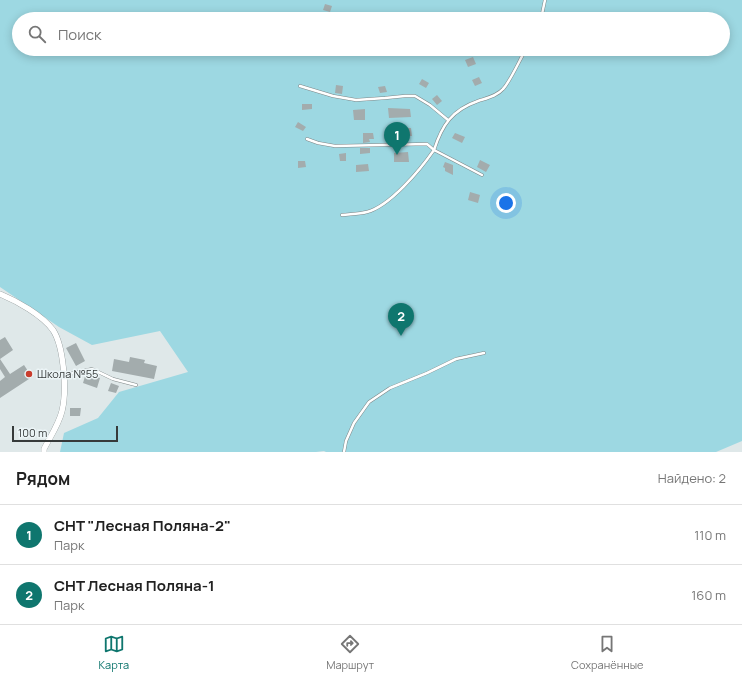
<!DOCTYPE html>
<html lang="ru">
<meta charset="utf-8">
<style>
:root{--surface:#fff;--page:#f6f6f6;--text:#222;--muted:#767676;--line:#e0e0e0;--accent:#0f766e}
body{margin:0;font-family:Manrope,sans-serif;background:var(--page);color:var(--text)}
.scale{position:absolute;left:12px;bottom:10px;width:106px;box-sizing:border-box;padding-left:4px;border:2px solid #363a3a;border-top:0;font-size:11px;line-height:14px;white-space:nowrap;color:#363a3a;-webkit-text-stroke:3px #ecf5f7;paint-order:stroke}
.you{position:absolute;left:506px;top:203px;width:14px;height:14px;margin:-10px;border:3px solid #fff;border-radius:50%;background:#1a73e8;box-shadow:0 0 0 6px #1a73e833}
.badge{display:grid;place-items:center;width:26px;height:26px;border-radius:50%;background:var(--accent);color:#fff;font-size:13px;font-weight:700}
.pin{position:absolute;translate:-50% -33px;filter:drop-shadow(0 1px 2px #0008)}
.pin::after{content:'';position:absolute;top:21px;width:14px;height:12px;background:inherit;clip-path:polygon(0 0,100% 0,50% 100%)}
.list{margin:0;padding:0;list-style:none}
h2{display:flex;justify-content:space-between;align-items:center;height:52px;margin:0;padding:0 16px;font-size:17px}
h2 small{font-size:13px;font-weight:400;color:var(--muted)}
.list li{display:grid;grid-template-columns:26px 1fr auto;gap:12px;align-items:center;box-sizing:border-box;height:60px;padding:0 16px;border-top:1px solid var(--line)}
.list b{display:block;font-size:15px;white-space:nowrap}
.list p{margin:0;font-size:13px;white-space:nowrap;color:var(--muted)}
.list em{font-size:13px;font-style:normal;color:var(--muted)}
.icon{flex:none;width:22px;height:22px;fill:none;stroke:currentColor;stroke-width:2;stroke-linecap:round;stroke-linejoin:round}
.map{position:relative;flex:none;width:742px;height:452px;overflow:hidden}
.search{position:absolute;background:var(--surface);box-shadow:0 2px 10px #0003;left:12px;right:12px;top:12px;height:44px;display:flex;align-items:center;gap:10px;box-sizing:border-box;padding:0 14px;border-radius:22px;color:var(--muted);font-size:15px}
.sheet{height:172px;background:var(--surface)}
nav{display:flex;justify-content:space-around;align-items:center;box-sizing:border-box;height:56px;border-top:1px solid var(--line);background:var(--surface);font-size:11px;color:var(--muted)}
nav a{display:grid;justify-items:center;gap:2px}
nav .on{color:var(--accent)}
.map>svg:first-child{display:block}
.green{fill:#9dd8e2;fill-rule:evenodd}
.building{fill:#a3acad}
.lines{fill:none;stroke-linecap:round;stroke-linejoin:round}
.lane-casing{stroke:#7f8788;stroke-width:3.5}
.street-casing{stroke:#7f8788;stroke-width:6}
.lane{stroke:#fff;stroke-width:2.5}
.street{stroke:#fff;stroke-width:5.5}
.poi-dot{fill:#c93c2d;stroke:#ecf5f7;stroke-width:1.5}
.labels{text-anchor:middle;stroke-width:3;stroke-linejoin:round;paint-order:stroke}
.poi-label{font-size:11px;fill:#363a3a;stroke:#ecf5f7;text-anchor:start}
</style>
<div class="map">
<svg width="742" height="452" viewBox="0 0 742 452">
<rect width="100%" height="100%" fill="#dfe8e9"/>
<!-- green -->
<path class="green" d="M 0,0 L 742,0 L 742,441 L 716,452 L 326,452 L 324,451 L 316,452 L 60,452 L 64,433 L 98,418 L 119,392 L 188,372 L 160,331 L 92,345 L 59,327 L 0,287 ZM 19,19 L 723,19 L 723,49 L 19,49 Z"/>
<!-- building -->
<path class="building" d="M 325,4 L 332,6 L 330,12 L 323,10 Z
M 473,57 L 476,64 L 468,67 L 465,60 Z
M 479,77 L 482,83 L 475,86 L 472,80 Z
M 422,79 L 429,83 L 426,88 L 419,84 Z
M 336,85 L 343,86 L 342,94 L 335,93 Z
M 385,86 L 387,92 L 380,93 L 378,87 Z
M 437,95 L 442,101 L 437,105 L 432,99 Z
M 302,104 L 312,104 L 312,109 L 302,110 Z
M 388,108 L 410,109 L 411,117 L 389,118 Z
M 365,109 L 365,120 L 354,120 L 353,110 Z
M 298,122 L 306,127 L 303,131 L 295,127 Z
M 406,128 L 411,128 L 412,136 L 406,136 Z
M 363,133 L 373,133 L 374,139 L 369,139 L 370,142 L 363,143 Z
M 455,133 L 465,137 L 462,143 L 452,138 Z
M 360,148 L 370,148 L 370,153 L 360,154 Z
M 408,152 L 409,162 L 394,162 L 394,153 Z
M 346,153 L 346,161 L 340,161 L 339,154 Z
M 480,160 L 490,165 L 486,172 L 477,167 Z
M 298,161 L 305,161 L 306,167 L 298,168 Z
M 445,162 L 453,165 L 453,175 L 445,171 L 445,168 L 443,167 Z
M 368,164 L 369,171 L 356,172 L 356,165 Z
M 470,192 L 480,195 L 478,203 L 468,200 Z
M 5,337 L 13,350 L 0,359 L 0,340 Z
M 76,343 L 85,361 L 76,366 L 66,348 Z
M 130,357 L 145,360 L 144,363 L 157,366 L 154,379 L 112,371 L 114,359 L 129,362 Z
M 0,359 L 10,374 L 24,365 L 32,377 L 0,398 L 0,381 L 5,377 L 0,369 Z
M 86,373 L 100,378 L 97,388 L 83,383 Z
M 111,383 L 119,386 L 116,393 L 108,391 Z
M 70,408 L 81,408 L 80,416 L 70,416 Z"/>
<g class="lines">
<defs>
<path id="lane" d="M 514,19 L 542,16
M 541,19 L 545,0
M 300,86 L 333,96 L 356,100 L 385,98 L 405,96 L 415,96 L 430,105 L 448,120
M 307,139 L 318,143 L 335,146 L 427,144 L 434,150 C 442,125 452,110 478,101 C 487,98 497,96 503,89 C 510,82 520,59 526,49
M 342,215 C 350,214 359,214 367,212 C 390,206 420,170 434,150 L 482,175
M 65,375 L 92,369 L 113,379 L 136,385
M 344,452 L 346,441 L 354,423 L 369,402 L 390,388 L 427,373 L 456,359 L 484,353"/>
<path id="street" d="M 0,294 C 17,301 42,315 53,330 C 64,347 67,391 62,411 C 59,424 50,437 44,449 L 44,452"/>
</defs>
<!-- lane casing -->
<use href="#lane" class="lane-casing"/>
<!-- street casing -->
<use href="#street" class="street-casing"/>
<!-- lane -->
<use href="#lane" class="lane"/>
<!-- street -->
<use href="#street" class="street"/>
</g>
<!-- markers -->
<circle class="poi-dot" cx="29" cy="374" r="4"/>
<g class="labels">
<!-- poi labels -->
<g class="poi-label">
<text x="37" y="378">Школа №55</text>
</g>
</g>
</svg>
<div class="scale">100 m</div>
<div class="you"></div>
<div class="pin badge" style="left:397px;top:155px">1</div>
<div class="pin badge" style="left:401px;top:336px">2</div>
<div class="search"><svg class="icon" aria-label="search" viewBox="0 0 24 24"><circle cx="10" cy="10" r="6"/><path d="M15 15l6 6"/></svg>Поиск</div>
</div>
<section class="sheet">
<h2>Рядом<small>Найдено: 2</small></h2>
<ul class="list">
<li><span class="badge">1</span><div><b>СНТ &quot;Лесная Поляна-2&quot;</b><p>Парк</p></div><em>110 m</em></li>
<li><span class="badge">2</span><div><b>СНТ Лесная Поляна-1</b><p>Парк</p></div><em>160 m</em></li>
</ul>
</section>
<nav>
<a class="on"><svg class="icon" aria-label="map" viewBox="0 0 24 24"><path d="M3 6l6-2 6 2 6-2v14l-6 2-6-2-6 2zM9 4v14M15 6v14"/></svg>Карта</a>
<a><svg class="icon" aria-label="directions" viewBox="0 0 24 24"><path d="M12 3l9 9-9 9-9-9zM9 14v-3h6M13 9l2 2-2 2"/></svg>Маршрут</a>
<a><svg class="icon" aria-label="saved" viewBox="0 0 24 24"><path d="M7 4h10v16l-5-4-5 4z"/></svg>Сохранённые</a>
</nav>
